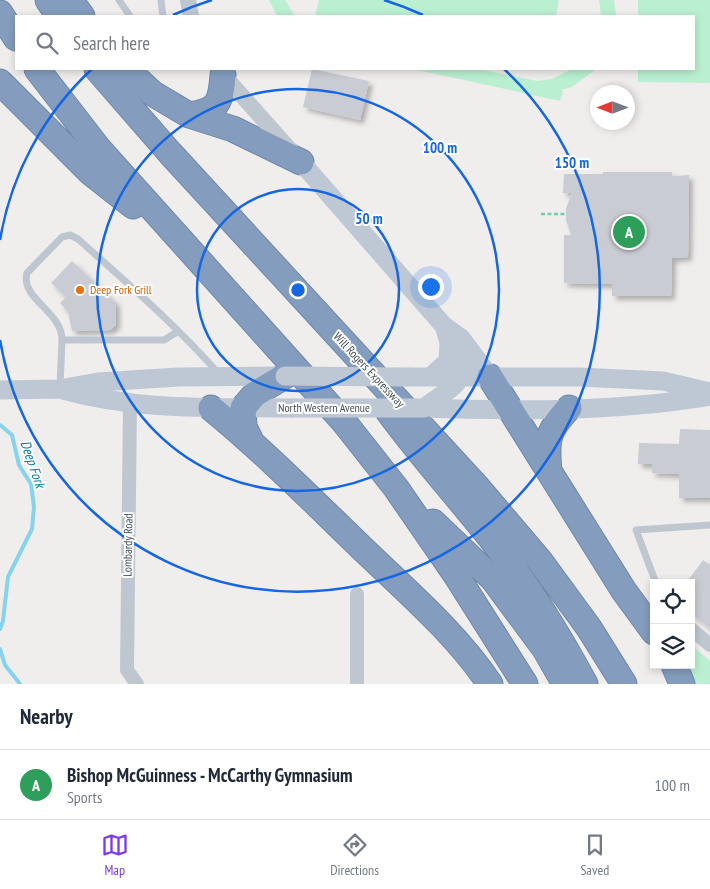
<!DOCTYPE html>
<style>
:root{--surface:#fff;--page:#f2f2f3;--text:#1f2937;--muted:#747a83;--line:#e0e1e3;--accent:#7c3aed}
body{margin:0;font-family:"PT Sans Narrow",sans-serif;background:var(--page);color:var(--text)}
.controls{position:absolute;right:15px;bottom:15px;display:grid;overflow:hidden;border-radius:0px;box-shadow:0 2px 8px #0003}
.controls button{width:45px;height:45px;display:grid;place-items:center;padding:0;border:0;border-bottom:1px solid var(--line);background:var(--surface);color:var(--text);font:25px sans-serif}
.compass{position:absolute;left:590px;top:85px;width:45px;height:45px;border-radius:50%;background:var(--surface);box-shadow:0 2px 8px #0003;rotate:270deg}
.you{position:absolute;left:430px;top:286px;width:18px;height:18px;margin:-12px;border:4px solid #fff;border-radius:50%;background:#1a73e8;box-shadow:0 0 0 8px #1a73e833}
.badge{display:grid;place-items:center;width:32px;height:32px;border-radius:50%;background:var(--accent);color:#fff;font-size:16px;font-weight:700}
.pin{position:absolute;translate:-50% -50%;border:2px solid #fff;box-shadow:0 1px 5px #0006}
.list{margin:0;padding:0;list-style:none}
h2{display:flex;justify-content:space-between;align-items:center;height:65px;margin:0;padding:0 20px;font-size:21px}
h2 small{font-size:16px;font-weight:400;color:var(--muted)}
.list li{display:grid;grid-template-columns:32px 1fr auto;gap:15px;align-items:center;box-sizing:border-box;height:70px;padding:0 20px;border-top:1px solid var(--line)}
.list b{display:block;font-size:19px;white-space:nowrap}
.list p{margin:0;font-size:16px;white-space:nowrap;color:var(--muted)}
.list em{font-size:16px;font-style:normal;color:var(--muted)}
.icon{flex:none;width:28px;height:28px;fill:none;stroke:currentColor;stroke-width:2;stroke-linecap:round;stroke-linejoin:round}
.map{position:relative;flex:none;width:710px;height:684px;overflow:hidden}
.search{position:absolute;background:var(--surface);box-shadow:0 2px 8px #0003;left:15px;right:15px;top:15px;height:55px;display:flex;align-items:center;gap:12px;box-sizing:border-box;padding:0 18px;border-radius:0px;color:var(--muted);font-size:19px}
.sheet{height:135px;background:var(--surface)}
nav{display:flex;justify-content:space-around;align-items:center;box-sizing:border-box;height:70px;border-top:1px solid var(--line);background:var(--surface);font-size:14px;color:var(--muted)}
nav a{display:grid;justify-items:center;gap:2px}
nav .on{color:var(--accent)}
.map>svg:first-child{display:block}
.green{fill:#baefd1}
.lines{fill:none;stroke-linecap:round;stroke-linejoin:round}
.stream{stroke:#86d3ed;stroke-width:4}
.building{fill:#caccd3;filter:url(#shadow)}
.motorway-casing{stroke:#6f88a9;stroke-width:27}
.path{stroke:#72cea5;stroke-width:2.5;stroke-dasharray:4 2.5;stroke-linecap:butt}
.service{stroke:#bec7d0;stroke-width:7}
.minor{stroke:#bec7d0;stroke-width:14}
.tertiary{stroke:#bec7d0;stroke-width:16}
.secondary{stroke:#bec8d5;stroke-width:19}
.motorway{stroke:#849dbe;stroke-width:25}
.secondary-bridge{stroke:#bec8d5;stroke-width:19}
.ring{fill:none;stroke:#1566e2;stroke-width:2.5}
.food-dot{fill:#e8710a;stroke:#fff;stroke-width:2}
.labels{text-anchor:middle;stroke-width:4;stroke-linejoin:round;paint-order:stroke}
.food-label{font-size:12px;fill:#c56008;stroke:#fff;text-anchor:start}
.street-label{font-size:12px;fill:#45505b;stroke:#fff}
.water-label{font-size:14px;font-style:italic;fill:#097ba2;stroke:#fff}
.centre{fill:#1566e2;stroke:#fff;stroke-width:2.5}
.ring-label{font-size:15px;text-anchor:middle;font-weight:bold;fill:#1566e2;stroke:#fff;stroke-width:4;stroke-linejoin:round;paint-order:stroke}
</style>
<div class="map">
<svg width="710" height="684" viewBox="0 0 710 684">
<defs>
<filter id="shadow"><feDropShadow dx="4" dy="4" stdDeviation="2.5" flood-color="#0004"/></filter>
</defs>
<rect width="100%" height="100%" fill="#f0eded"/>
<!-- green -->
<path class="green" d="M 269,0 L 285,0 L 295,16 L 277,16 Z
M 319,0 L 559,0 L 556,16 L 315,16 Z
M 599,0 L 614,0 L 616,16 L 601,16 Z
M 638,0 L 710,0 L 710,83 L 638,82 L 638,69 L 694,69 L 694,16 L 638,16 Z
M 413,69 L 478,69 L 537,81 L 552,79 L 572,69 L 596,69 L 572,87 L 560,90 L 563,91 L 560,101 Z
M 691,645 L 710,661 L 710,684 L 689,684 L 680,665 L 691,665 Z"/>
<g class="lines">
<!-- stream -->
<path class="stream" d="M 0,425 L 12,435 L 19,465 L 31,484 L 34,507 L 32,529 L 8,577 L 3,621 L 0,629
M 0,649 L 5,665 L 20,684"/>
</g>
<!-- building -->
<path class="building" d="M 312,69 L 369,81 L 360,120 L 303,107 Z
M 603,172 L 672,172 L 672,176 L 689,175 L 688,257 L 672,258 L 671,296 L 612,296 L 612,284 L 564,283 L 564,235 L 571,235 L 566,220 L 566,208 L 572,193 L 563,193 L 564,174 L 603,174 Z
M 72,261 L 116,303 L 116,325 L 110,330 L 72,331 L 68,312 L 60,303 L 66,297 L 51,283 Z
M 680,429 L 710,430 L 710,498 L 679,498 L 679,474 L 652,473 L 652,464 L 638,464 L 639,443 L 679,444 Z
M 703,560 L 710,565 L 710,628 L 691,613 L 691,583 L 686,583 Z"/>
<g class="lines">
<defs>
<path id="motorway" d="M 48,0 L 59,16
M 70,0 L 82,16
M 0,13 L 16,38
M 37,69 L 98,148 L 344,422 L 396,488 L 456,575 L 525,684
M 97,69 L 170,153 L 478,488 L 540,561 L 589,628 L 624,684
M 126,69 L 152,93 L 189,115 L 233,129 L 301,162
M 0,82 L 91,173 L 133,206
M 189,115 C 218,111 221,103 223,75
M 490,377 L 624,591 L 654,632
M 211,408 C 266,453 316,504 367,553 C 410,594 457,635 490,684
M 388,411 C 421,456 458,497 493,541 C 528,585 558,634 585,684
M 250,439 L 244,427 L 243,408 L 255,394 L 285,376
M 549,471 C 546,440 547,431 569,408
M 433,522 L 493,579 L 545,649 L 565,684
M 674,665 L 682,684"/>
</defs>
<!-- motorway casing -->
<use href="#motorway" class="motorway-casing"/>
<!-- path -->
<path class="path" d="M 541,214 L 566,214"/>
<!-- service -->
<path class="service" d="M 119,0 L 130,16
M 161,0 L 163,16
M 177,332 L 164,340 L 62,340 C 62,311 20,299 27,273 L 62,237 L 70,235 L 78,239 C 126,282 176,325 219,374
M 60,387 L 62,340
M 656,583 L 636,530 L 710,525"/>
<!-- minor -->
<path class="minor" d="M 130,403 L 127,670 L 137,684
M 691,629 L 710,645
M 357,684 L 357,594"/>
<!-- tertiary -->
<path class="tertiary" d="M 188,0 L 191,16
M 220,71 L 293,153"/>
<!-- secondary -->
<path class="secondary" d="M 301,162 L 444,326 L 461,338 L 490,377
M 408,377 L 579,377 L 663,381 L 710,392
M 430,377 L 448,361 L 449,343 L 445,329
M 0,390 L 59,389 L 98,382 L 179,377 L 285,376
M 63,390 C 138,411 215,407 292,408
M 424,408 C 519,411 616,412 710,396
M 424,408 C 459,381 466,387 461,338"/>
<!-- motorway -->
<use href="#motorway" class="motorway"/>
<!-- secondary-bridge -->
<path class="secondary-bridge" d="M 285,376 L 408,377
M 292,408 L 424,408"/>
</g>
<!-- distance rings -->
<g class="ring">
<circle cx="298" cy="290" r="101"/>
<circle cx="298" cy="290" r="201"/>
<path d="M0 240A302 302 0 0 1 92 69M173 15A302 302 0 0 1 212 0M384 0A302 302 0 0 1 423 15M504 69A302 302 0 1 1 0 340"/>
</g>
<!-- markers -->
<circle class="food-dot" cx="80" cy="290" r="5"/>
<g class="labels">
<!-- food labels -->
<g class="food-label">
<text x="90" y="294">Deep Fork Grill</text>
</g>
<!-- street labels -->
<g class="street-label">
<text transform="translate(369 370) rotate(47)" y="4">Will Rogers Expressway</text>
<text x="324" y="412">North Western Avenue</text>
<text transform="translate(128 545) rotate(-89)" y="4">Lombardy Road</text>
</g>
<!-- water labels -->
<g class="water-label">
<text transform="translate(33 464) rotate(71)" y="5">Deep Fork</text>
</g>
</g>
<circle cx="298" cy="290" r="8" class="centre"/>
<g class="ring-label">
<text x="440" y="153">100 m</text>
<text x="572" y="168">150 m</text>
<text x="369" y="224">50 m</text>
</g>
</svg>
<div class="controls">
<button><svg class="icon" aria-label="locate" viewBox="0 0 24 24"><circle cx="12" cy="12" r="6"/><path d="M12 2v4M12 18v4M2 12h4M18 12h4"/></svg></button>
<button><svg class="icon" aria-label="layers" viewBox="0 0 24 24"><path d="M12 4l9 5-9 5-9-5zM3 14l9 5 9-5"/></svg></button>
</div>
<svg class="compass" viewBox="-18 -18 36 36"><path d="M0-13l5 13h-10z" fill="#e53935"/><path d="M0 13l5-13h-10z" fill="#747a83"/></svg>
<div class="you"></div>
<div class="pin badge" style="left:629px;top:232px;background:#2e9e5b">A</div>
<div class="search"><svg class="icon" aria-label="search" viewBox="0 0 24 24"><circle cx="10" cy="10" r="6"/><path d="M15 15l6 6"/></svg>Search here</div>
</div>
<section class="sheet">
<h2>Nearby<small></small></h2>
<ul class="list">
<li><span class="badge" style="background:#2e9e5b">A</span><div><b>Bishop McGuinness - McCarthy Gymnasium</b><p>Sports</p></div><em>100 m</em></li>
</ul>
</section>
<nav>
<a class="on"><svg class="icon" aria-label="map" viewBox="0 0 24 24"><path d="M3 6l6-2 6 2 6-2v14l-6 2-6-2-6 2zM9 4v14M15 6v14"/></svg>Map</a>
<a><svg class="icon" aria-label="directions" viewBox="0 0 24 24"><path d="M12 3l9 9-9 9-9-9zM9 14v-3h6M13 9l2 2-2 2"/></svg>Directions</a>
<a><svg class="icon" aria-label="saved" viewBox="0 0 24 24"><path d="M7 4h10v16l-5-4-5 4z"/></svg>Saved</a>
</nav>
